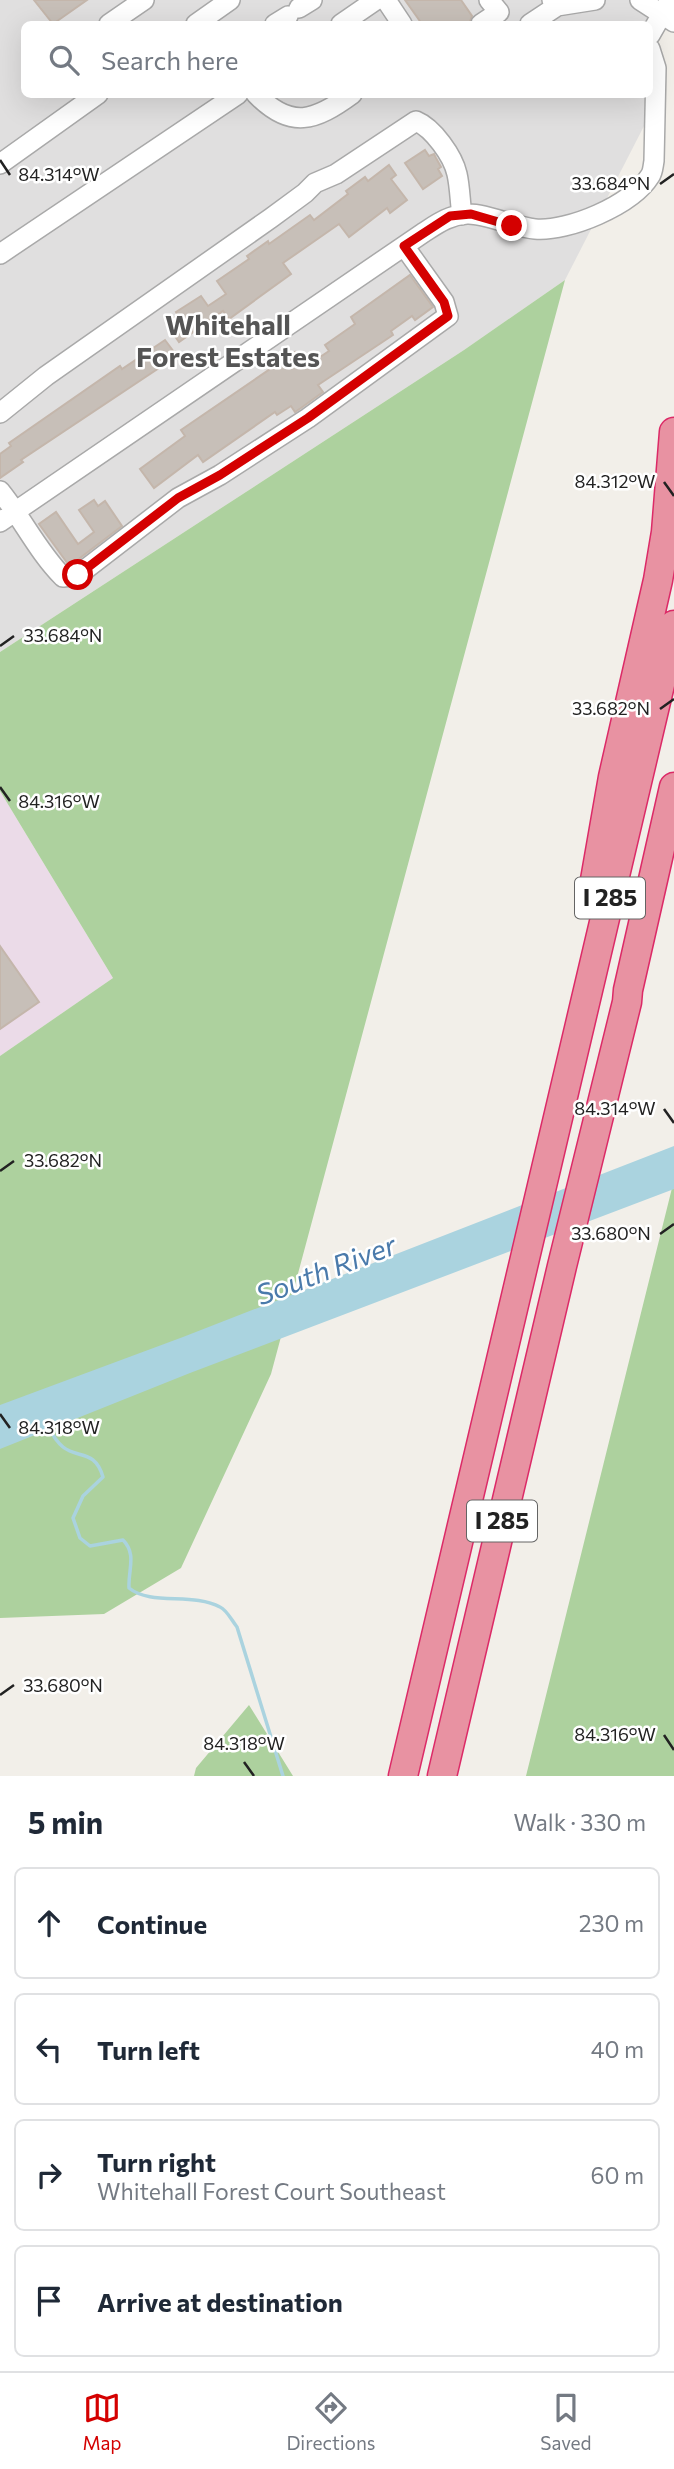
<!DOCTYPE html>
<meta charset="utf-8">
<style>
:root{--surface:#fff;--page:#f6f6f7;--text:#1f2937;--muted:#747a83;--line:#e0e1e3;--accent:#d40000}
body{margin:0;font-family:Commissioner,sans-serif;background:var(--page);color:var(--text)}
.stop{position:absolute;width:21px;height:21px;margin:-16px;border:5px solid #d40000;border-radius:50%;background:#fff}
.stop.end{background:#d40000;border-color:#fff;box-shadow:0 2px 7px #0008}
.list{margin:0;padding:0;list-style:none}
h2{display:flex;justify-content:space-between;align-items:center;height:91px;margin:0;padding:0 28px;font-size:30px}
h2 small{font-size:23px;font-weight:400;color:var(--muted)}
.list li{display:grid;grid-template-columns:46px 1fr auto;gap:21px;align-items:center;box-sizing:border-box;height:112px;margin:0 14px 14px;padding:0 14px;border:2px solid var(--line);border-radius:10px}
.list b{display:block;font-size:26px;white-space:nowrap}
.list p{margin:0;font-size:23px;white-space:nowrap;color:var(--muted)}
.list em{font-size:23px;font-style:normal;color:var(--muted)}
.icon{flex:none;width:38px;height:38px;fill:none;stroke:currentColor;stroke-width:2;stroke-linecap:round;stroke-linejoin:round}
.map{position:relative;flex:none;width:674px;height:1776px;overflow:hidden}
.search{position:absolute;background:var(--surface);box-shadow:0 7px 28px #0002;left:21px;right:21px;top:21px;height:77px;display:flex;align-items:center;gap:18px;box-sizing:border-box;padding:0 24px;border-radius:10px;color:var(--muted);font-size:26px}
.sheet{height:595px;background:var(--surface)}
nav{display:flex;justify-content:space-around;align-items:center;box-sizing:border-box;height:98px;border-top:2px solid var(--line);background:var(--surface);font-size:19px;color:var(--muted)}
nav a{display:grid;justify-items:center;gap:4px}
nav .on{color:var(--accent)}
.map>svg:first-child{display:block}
.residential{fill:#e0dfdf}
.industrial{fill:#ebdbe8}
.forest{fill:#add19e}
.water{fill:#aad3df}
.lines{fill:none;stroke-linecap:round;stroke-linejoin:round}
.stream{stroke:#aad3df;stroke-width:3.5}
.building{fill:#c7bfb8;stroke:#c4b6ab;stroke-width:2}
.minor-casing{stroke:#a9a9a9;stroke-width:22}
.highway-casing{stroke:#dc2a67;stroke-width:31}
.minor{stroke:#fff;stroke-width:19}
.highway{stroke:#e892a2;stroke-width:28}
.route{stroke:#d40000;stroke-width:9}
.ticks{fill:none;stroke:#222;stroke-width:2.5}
.labels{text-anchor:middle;stroke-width:5;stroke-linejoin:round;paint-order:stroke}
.shield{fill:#fff;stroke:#646464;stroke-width:2}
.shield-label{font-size:24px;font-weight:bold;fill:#222}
.neighbourhood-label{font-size:28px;font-weight:bold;fill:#555;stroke:#fff}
.water-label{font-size:28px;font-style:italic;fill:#4a7aab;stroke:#fff}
.ticks-label{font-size:18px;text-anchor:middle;fill:#222;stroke:#fff;stroke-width:5;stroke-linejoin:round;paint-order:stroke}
</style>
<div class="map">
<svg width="674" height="1776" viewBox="0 0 674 1776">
<rect width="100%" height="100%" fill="#f2efe9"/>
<!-- residential -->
<path class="residential" d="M 0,0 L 650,0 L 649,24 L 24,24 L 24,94 L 645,95 L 644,126 L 565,280 L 464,350 L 0,652 Z"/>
<!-- industrial -->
<path class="industrial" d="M 0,791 L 113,978 L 0,1056 Z"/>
<!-- forest -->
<path class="forest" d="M 565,280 L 271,1374 L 181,1568 L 104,1614 L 0,1618 L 0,1056 L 113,978 L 0,791 L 0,652 L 464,350 Z
M 674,1180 L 674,1776 L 526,1776 Z
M 249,1705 L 293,1776 L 194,1776 L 196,1768 Z"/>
<!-- water -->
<path class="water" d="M 674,1146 L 674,1189 L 190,1373 L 0,1449 L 0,1405 L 183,1337 Z"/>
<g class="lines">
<!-- stream -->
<path class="stream" d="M 49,1428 C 52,1434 57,1442 63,1447 C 78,1459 95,1449 103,1477 L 83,1496 L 73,1518 L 80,1538 L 90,1546 L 123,1540 C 137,1554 128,1570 129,1588 C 151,1606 193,1592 220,1607 C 227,1610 232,1621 237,1627 L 283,1776"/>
</g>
<!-- building -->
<path class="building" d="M 34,0 L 87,0 L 53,24 Z
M 405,0 L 461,0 L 472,16 L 469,24 L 422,24 Z
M 425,150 L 429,156 L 434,154 L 436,158 L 441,167 L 438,169 L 442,176 L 423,189 L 405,163 Z
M 389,165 L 396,175 L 391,179 L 407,200 L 390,213 L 387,208 L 349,237 L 339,224 L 283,263 L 291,274 L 229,319 L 223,311 L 179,342 L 166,323 L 178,315 L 176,312 L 201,296 L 208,306 L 226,294 L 217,281 L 249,259 L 247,256 L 268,241 L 269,244 L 310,215 L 314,220 L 348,194 L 346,191 L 365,177 L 368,181 Z
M 410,275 L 433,307 L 415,320 L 412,316 L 391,331 L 393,335 L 318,385 L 323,392 L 301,408 L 295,412 L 291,406 L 277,415 L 275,412 L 203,462 L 198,455 L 154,488 L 140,469 L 185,436 L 181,430 L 295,352 L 305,367 L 329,351 L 325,345 L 355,324 L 351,317 Z
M 165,340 L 177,356 L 21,460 L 23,462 L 0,478 L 0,454 L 11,446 L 9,443 L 120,366 L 122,369 Z
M 94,500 L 98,506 L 105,501 L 122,526 L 76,561 L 68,564 L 39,524 L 56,512 L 78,544 L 94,532 L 79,510 Z
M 0,946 L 39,1002 L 0,1029 Z"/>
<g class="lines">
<defs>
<path id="minor" d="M 386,0 L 402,24
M 640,0 L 674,22
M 557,6 L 595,0
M 299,8 L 312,0
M 109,24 L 144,0
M 196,24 L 230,0
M 275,24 L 288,16
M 341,24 L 376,0
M 481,24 L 499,12 L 489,0
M 530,24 L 557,6 L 552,0
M 650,35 L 670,0
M 256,94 C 291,130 315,121 352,94
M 0,164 L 98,94
M 0,254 L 238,94
M 0,413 L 46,376 L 271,218 L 305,193 L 315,183 L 336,174 L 416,121 C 433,128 453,156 457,174 C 460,187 460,202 462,215
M 0,491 C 22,518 38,552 63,577 L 78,575 L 178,498 L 220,475 L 308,418 L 448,316 L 444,302 L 404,246
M 0,522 L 423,233 C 437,224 449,215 467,214 C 484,213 515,227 535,229 C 568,232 632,205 650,176 C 653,172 653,166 654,161 L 656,68 L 650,49"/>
<path id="highway" d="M 591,903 L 613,777 L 658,580 L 666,532 L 674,432
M 403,1776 L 674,625
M 442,1776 L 562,1266 L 627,1002 L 628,990 L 674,787"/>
</defs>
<!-- minor casing -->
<use href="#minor" class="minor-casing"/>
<!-- highway casing -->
<use href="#highway" class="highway-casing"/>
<!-- minor -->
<use href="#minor" class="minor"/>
<!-- highway -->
<use href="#highway" class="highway"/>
</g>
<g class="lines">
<!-- route -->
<path class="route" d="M 78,575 L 178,498 L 220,475 L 308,418 L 448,316 L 444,302 L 404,246 L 450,216 L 471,214 L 512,226"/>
</g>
<!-- ticks -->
<path class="ticks" d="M 0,160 L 10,175M 660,184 L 674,174M 664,482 L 674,496M 0,646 L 14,636M 660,709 L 674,699M 0,787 L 10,801M 664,1109 L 674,1123M 0,1171 L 14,1161M 660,1234 L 674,1224M 0,1414 L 10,1428M 0,1695 L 14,1685M 664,1735 L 674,1750M 244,1762 L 254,1776"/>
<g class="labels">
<!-- shield labels -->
<g class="shield">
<rect x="575" y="877.5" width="70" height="41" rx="5"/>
<rect x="467" y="1500.5" width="70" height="41" rx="5"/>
</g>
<g class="shield-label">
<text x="610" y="906">I 285</text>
<text x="502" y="1529">I 285</text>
</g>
<!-- neighbourhood labels -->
<g class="neighbourhood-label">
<text x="228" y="335">Whitehall<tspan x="228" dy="32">Forest Estates</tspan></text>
</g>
<!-- water labels -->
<g class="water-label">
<text transform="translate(326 1270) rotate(-21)" y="10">South River</text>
</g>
</g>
<g class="ticks-label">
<text x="59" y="181">84.314°W</text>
<text x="611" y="190">33.684°N</text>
<text x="615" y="488">84.312°W</text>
<text x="63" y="642">33.684°N</text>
<text x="611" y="715">33.682°N</text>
<text x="59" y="808">84.316°W</text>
<text x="615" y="1115">84.314°W</text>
<text x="63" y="1167">33.682°N</text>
<text x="611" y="1240">33.680°N</text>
<text x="59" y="1434">84.318°W</text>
<text x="63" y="1692">33.680°N</text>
<text x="615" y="1741">84.316°W</text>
<text x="244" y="1750">84.318°W</text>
</g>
</svg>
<div class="stop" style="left:78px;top:575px"></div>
<div class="stop end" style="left:512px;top:226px"></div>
<div class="search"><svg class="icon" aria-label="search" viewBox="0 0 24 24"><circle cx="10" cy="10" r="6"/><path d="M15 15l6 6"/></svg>Search here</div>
</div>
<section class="sheet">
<h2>5 min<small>Walk · 330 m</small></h2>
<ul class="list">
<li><svg class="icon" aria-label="ahead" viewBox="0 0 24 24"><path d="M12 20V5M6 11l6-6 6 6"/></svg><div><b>Continue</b></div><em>230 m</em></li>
<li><svg class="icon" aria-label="left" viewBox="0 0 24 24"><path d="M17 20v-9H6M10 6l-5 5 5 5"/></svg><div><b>Turn left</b></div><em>40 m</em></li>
<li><svg class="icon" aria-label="right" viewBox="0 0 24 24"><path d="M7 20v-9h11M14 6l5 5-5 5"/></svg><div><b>Turn right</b><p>Whitehall Forest Court Southeast</p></div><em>60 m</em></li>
<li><svg class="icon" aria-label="arrive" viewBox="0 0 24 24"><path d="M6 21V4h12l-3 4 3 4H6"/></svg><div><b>Arrive at destination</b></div></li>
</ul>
</section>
<nav>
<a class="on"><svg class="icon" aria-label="map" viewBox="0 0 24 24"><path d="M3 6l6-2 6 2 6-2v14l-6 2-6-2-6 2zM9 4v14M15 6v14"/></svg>Map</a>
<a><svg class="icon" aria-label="directions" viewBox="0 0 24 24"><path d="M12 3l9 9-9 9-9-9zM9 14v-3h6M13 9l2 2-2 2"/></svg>Directions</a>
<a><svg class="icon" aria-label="saved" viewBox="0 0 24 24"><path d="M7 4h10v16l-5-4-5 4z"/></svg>Saved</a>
</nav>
